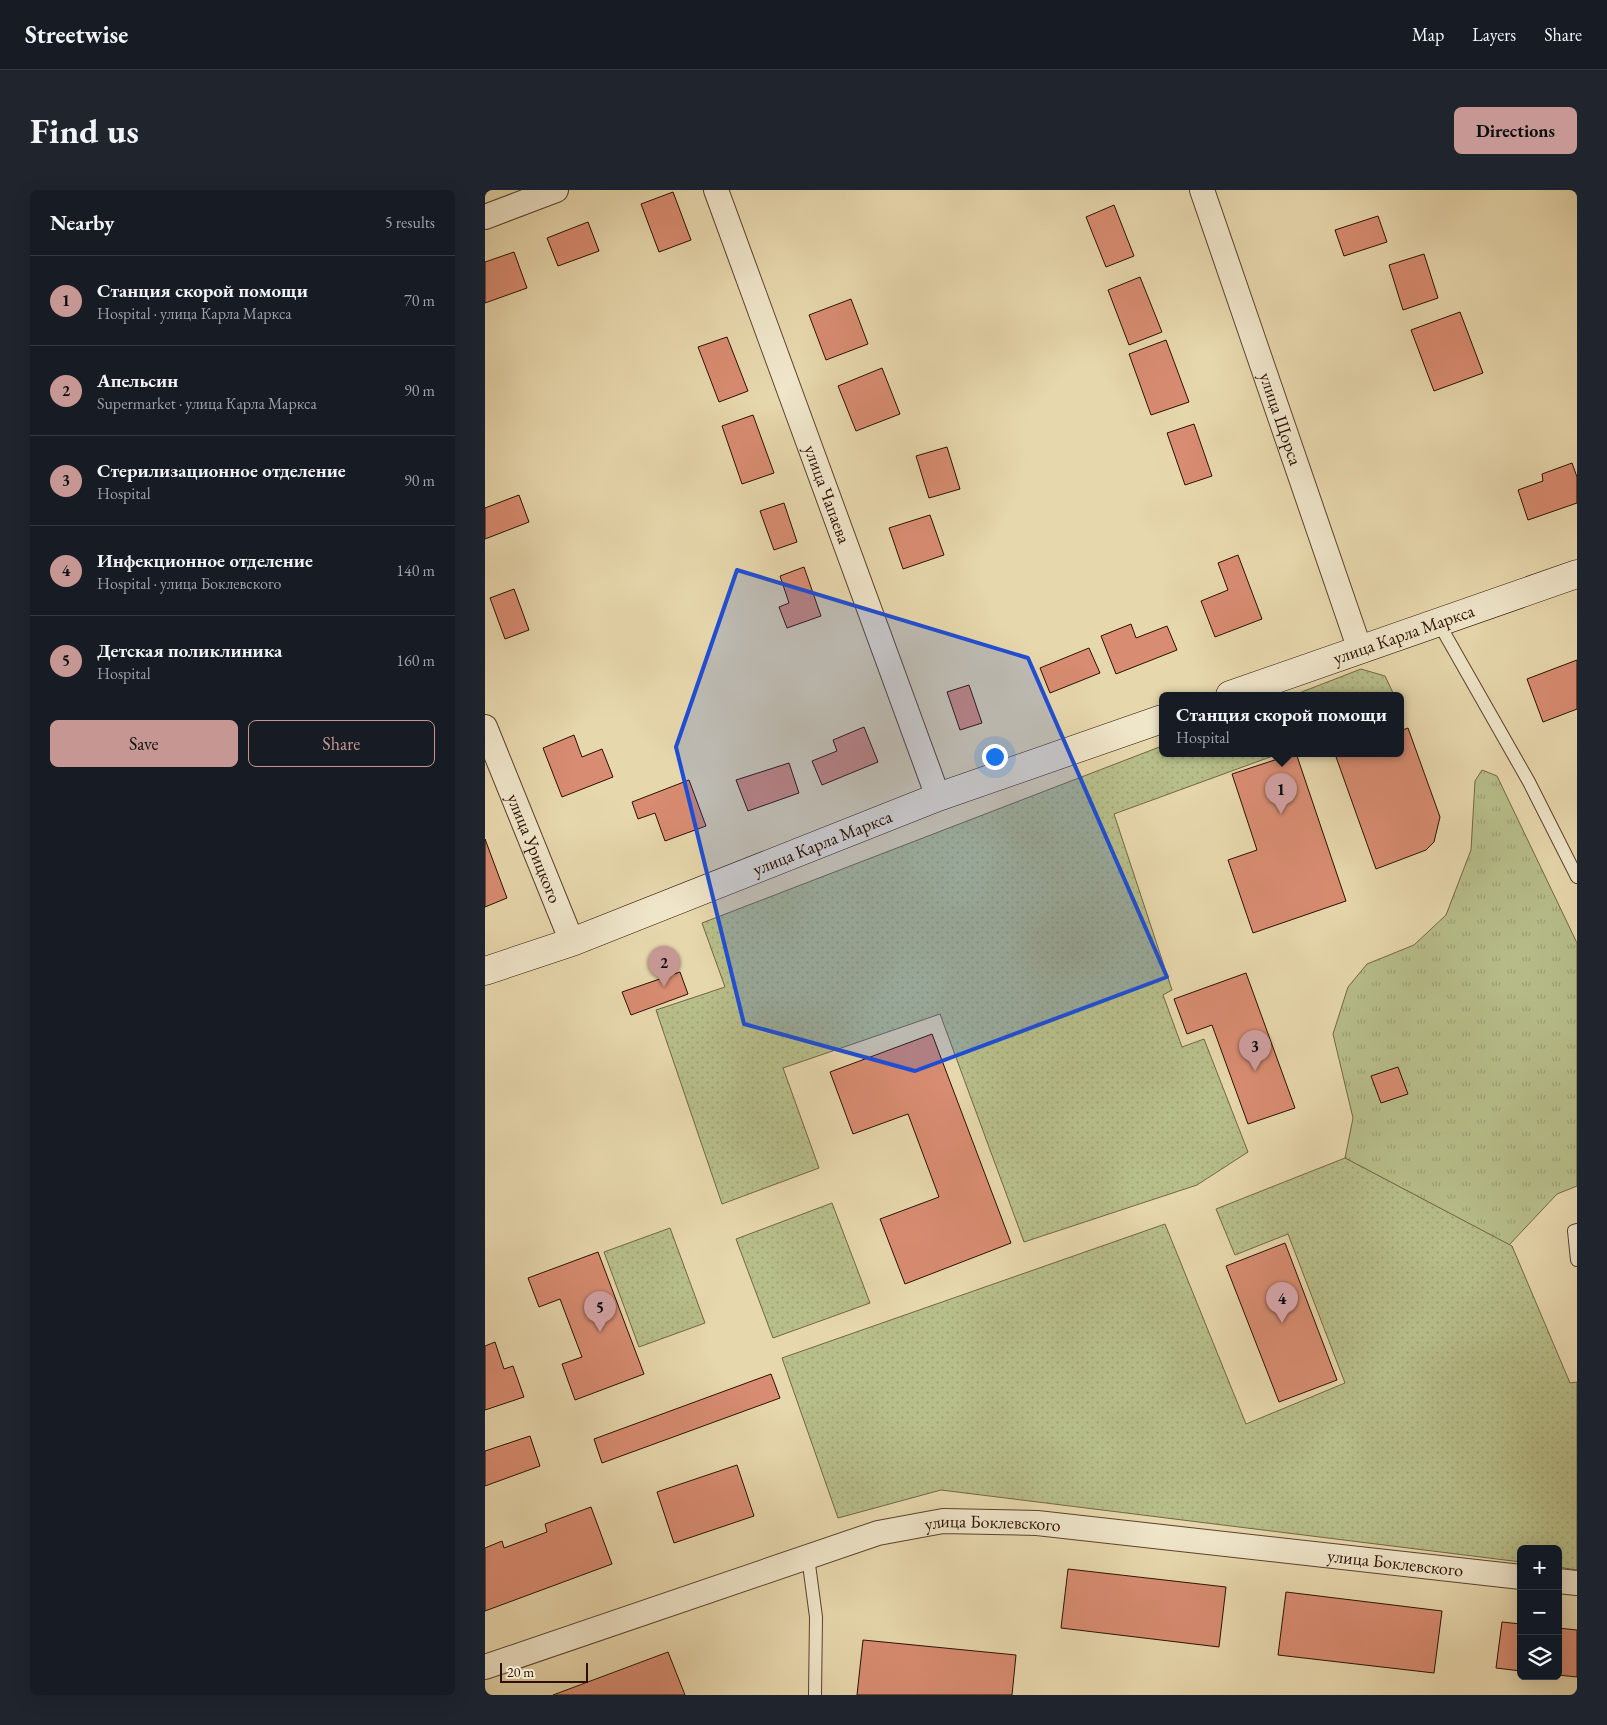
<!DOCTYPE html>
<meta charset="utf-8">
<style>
:root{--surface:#171b24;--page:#20242c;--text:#f1f3f6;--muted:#9ea1a6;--line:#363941;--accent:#c59692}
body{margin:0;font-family:"EB Garamond",serif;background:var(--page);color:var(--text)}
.controls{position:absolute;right:15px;bottom:15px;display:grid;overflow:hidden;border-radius:8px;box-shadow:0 5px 20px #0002}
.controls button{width:45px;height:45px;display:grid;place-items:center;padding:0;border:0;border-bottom:1px solid var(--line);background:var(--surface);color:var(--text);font:25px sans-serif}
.scale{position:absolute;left:15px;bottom:12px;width:88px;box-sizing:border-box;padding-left:5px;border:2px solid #2c0f01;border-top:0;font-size:14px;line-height:18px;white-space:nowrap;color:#2c0f01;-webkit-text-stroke:4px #efe5c9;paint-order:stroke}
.you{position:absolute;left:509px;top:566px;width:18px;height:18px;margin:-12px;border:4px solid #fff;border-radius:50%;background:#1a73e8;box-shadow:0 0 0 8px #1a73e833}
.badge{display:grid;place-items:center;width:32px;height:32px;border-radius:50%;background:var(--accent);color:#111;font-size:16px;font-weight:700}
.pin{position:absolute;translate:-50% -41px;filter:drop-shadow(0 1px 2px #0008)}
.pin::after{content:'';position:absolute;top:26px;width:18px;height:15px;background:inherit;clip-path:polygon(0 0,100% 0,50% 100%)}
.popup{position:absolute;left:674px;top:502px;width:245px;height:65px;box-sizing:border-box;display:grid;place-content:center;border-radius:8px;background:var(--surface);filter:drop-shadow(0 1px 4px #0005);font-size:16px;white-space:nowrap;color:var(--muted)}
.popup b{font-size:19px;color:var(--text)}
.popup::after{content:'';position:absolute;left:50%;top:100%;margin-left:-10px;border:10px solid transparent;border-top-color:var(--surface)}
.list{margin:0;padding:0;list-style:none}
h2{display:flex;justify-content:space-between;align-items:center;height:65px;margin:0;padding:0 20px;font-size:21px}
h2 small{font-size:16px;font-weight:400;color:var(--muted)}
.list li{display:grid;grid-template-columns:32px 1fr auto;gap:15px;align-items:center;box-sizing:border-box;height:90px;padding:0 20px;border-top:1px solid var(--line)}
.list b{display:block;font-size:19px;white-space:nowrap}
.list p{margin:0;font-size:16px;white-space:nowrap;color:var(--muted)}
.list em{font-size:16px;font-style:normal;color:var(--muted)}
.actions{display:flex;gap:10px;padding:15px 20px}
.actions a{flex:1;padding:11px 0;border:1px solid var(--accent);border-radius:8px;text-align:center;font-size:18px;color:var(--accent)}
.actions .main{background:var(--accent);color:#111}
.icon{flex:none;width:28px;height:28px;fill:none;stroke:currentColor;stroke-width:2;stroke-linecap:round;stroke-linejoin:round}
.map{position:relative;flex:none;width:1092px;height:1505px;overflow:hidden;border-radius:8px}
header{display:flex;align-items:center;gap:30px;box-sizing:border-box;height:70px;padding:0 25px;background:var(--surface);border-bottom:1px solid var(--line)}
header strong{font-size:24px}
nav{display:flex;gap:28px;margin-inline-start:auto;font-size:18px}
.intro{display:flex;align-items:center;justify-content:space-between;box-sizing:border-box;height:120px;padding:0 30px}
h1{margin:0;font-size:35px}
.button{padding:12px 22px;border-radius:8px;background:var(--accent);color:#111;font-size:18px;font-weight:700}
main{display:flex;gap:30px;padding:0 30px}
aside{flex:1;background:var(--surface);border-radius:8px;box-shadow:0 5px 20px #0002}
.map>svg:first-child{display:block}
.grass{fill:url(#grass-tufts);stroke:#726645}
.park{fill:url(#park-dots);stroke:#726645}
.building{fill:#d88c71;stroke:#2c0f01}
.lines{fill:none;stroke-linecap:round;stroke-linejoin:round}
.lane-casing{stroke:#5b412c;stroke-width:14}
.street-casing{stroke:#5b412c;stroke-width:26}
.secondary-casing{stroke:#2c0f01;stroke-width:29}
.lane{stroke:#efe5c9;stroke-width:12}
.street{stroke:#efe5c9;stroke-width:24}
.secondary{stroke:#efe5c9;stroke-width:28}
.marked{fill:#1d4ed8;fill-opacity:0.2;stroke:#1d4ed8;stroke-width:4;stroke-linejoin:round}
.labels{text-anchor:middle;stroke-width:5;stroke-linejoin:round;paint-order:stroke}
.street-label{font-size:18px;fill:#2c0f01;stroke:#efe5c9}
</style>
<header>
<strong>Streetwise</strong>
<nav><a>Map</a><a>Layers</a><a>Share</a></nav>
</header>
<div class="intro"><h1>Find us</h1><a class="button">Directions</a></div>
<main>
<aside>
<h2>Nearby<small>5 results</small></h2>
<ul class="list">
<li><span class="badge">1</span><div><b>Станция скорой помощи</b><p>Hospital · улица Карла Маркса</p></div><em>70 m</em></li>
<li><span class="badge">2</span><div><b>Апельсин</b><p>Supermarket · улица Карла Маркса</p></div><em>90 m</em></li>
<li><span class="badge">3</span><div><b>Стерилизационное отделение</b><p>Hospital</p></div><em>90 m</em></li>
<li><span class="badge">4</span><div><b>Инфекционное отделение</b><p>Hospital · улица Боклевского</p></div><em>140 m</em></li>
<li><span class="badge">5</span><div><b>Детская поликлиника</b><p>Hospital</p></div><em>160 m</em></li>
</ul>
<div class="actions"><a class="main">Save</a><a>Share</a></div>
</aside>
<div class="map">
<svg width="1092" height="1505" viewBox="0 0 1092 1505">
<defs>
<pattern id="grass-tufts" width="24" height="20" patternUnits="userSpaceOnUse" patternTransform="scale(1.25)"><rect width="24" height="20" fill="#b7be89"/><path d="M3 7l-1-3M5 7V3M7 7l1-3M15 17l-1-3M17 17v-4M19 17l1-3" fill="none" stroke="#9ea274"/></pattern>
<pattern id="park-dots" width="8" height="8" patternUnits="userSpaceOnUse" patternTransform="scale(1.25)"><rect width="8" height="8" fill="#b7be89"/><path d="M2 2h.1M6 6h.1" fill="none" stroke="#9ea274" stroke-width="1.8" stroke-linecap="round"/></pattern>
</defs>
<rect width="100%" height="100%" fill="#e7d7ac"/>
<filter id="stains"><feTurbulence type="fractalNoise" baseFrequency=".004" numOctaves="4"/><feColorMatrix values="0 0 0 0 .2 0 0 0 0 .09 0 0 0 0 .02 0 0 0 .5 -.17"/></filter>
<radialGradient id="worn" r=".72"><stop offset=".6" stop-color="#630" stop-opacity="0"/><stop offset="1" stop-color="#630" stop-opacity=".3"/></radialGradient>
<!-- grass -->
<path class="grass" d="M 997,580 L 1012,586 L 1092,753 L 1092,996 L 1072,1004 L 1024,1055 L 860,968 L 868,928 L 848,844 L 863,797 L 882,774 L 929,755 L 961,725 L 986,660 L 990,591 Z"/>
<!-- park -->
<path class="park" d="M 876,479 L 900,486 L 909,505 L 809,505 Z
M 677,556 L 677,563 L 796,563 L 629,624 L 687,800 L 678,805 L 697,857 L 719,849 L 763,962 L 712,995 L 539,1052 L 455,824 L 298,878 L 334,978 L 237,1014 L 171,820 L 240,797 L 217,733 Z
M 860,968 L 1027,1056 L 1085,1193 L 1092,1192 L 1092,1380 L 1073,1377 L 1073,1359 L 1036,1359 L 1036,1372 L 456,1300 L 353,1328 L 297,1168 L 680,1034 L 761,1234 L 860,1193 L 803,1044 L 750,1065 L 731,1019 Z
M 347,1013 L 385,1113 L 288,1148 L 251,1049 Z
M 185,1038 L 220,1133 L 154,1157 L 119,1062 Z"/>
<!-- building -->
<path class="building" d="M 188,2 L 206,50 L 174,62 L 156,14 Z
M 629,15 L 649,66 L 621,77 L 601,27 Z
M 893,26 L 902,52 L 859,66 L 850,40 Z
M 103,32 L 114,61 L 73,76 L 62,48 Z
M 29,62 L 42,98 L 0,113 L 0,72 Z
M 939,64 L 953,108 L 918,120 L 904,75 Z
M 655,87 L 677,142 L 644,155 L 623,100 Z
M 366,109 L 383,154 L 341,170 L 324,125 Z
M 975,122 L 998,183 L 949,201 L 926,140 Z
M 242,147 L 263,201 L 234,212 L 213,157 Z
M 681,150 L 704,212 L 666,225 L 644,164 Z
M 397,178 L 415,224 L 371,241 L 353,196 Z
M 268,225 L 289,283 L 257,294 L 237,236 Z
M 709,234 L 727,286 L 700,295 L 682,243 Z
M 462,257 L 475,299 L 444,308 L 431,266 Z
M 1087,273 L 1092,287 L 1092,313 L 1043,330 L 1033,300 L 1058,291 L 1057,284 Z
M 34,305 L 44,332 L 0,349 L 0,318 Z
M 299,313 L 312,352 L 289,360 L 275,321 Z
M 445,325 L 459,365 L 418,379 L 404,338 Z
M 753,365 L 777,429 L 730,447 L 716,411 L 743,400 L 733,373 Z
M 319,377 L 336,426 L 302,438 L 294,417 L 304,413 L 295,386 Z
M 29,399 L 44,440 L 20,449 L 5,408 Z
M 646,434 L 651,448 L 682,436 L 692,460 L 631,484 L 616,446 Z
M 604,458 L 615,483 L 565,503 L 555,478 Z
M 1092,470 L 1092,519 L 1058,532 L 1042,489 Z
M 484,495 L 497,533 L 475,540 L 462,502 Z
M 379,537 L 393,572 L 337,595 L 327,571 L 352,561 L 348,550 Z
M 923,538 L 955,627 L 949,652 L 941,660 L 891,679 L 850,564 L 855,563 L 915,563 L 915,541 Z
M 89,545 L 97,567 L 117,559 L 128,587 L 77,607 L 58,558 Z
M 811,563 L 861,711 L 768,743 L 743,670 L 772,660 L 747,584 Z
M 304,573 L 314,603 L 263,621 L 251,590 Z
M 204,590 L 221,636 L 180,651 L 170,623 L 153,629 L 147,612 Z
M 0,649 L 22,708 L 0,717 Z
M 195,782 L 203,804 L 146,825 L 137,802 Z
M 761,783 L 810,918 L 763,934 L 727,835 L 702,844 L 689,809 Z
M 447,844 L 526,1053 L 420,1094 L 395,1029 L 454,1007 L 423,924 L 368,944 L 345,882 Z
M 913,877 L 923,904 L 896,913 L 886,886 Z
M 800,1053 L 852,1190 L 794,1212 L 741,1076 Z
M 113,1062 L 159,1184 L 90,1210 L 77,1174 L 97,1167 L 75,1109 L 54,1117 L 43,1088 Z
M 10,1152 L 19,1179 L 28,1176 L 39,1207 L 0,1220 L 0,1156 Z
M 286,1184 L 295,1208 L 117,1273 L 109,1249 Z
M 45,1246 L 55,1276 L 0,1296 L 0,1261 Z
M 252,1275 L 269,1326 L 189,1353 L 172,1302 Z
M 106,1317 L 127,1374 L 0,1421 L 0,1358 L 17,1351 L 19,1358 L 62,1342 L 60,1334 Z
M 583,1379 L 741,1397 L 734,1457 L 576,1438 Z
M 801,1402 L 957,1421 L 949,1483 L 793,1465 Z
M 1017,1432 L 1036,1434 L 1036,1481 L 1011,1478 Z
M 1073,1438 L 1092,1440 L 1092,1487 L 1073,1485 Z
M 378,1450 L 531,1465 L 527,1505 L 372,1505 Z
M 183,1462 L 200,1505 L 68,1505 Z"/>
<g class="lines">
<defs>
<path id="lane" d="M 953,432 L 1044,592 L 1092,687
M 1092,1040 L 1089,1041 L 1092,1070
M 323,1367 L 331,1427 L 330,1505"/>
<g id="street">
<path id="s1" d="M 231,0 L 453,607"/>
<path id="s2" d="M 717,0 L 875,460"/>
<path d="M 0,27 L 71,0"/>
<path id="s3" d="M 0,537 L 87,752"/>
<path d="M 1073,1391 L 1092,1393"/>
<path id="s4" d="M 0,1477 L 393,1343 L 458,1331 L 552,1333 L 1036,1387"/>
</g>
<g id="secondary">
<path id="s5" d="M 745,505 L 1092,384"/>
<path id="s6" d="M 0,781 L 87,752 L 453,607 L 677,529"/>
</g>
</defs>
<!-- lane casing -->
<use href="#lane" class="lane-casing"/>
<!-- street casing -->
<use href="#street" class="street-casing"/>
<!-- secondary casing -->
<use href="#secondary" class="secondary-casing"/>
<!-- lane -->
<use href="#lane" class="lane"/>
<!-- street -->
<use href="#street" class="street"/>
<!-- secondary -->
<use href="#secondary" class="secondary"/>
</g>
<!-- marked area -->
<path class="marked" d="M 252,380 L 543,468 L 682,787 L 430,881 L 259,834 L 191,557 Z"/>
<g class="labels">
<!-- street labels -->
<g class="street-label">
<text dy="6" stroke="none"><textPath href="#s2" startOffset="242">улица Щорса</textPath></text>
<text dy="6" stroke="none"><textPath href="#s1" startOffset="324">улица Чапаева</textPath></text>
<text dy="6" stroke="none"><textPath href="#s5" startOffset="184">улица Карла Маркса</textPath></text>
<text dy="6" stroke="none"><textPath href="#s6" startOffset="361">улица Карла Маркса</textPath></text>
<text dy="6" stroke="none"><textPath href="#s3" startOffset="131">улица Урицкого</textPath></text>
<text dy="6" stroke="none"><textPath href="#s4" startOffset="531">улица Боклевского</textPath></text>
<text dy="6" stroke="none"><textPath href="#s4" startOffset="936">улица Боклевского</textPath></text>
</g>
</g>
<rect width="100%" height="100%" filter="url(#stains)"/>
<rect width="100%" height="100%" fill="url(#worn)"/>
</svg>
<div class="controls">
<button>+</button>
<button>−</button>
<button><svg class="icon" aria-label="layers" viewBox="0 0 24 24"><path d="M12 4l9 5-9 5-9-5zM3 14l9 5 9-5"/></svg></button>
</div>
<div class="scale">20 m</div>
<div class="you"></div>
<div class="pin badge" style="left:796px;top:624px">1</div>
<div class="popup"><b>Станция скорой помощи</b>Hospital</div>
<div class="pin badge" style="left:179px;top:797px">2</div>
<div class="pin badge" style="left:770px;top:881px">3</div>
<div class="pin badge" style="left:797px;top:1133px">4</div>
<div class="pin badge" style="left:115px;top:1142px">5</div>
</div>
</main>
